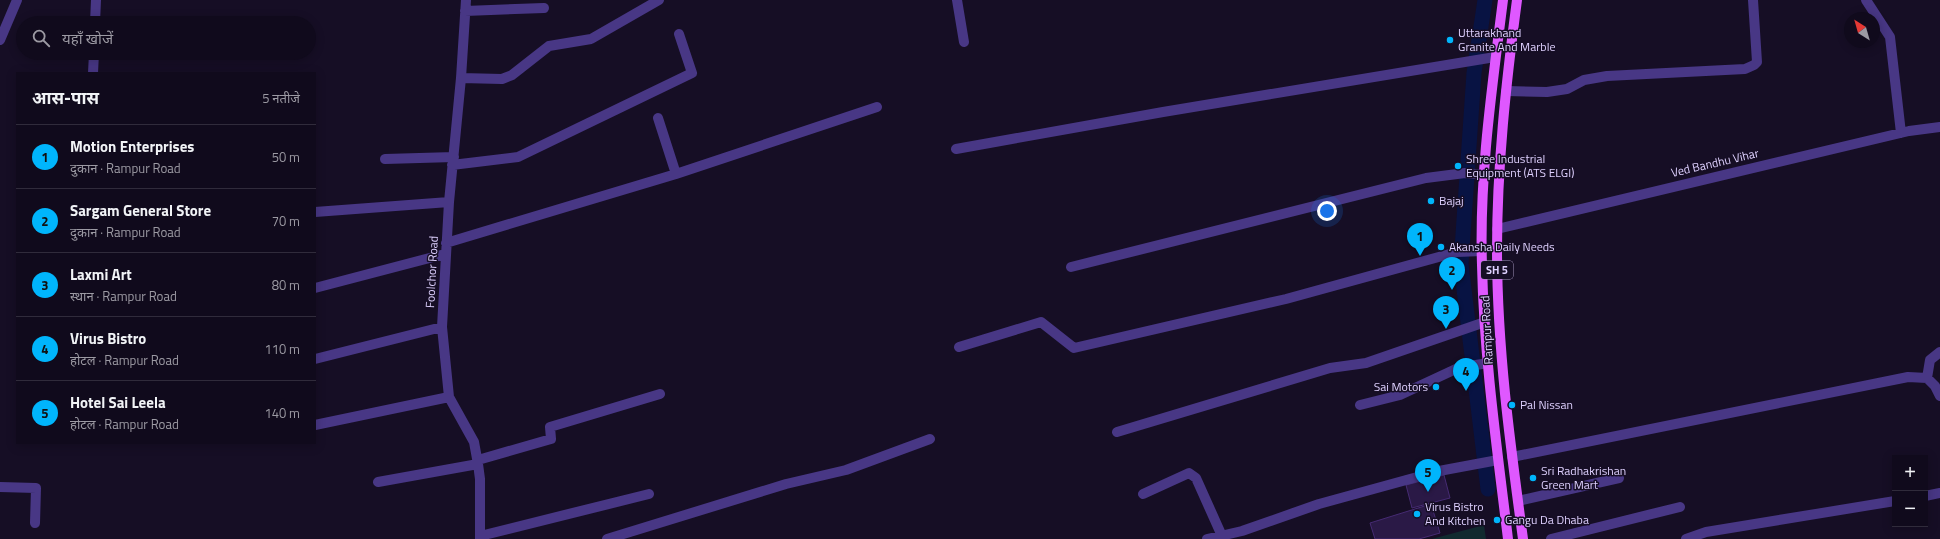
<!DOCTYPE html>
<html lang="hi">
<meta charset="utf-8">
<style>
:root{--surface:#100a1c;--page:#1e1829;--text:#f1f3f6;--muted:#9c9aa3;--line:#302b3b;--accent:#00b5fc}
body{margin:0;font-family:"Titillium Web","Noto Sans Devanagari",sans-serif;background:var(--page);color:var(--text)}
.controls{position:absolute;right:12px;bottom:12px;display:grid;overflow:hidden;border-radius:0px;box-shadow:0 2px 10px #0003}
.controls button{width:36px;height:36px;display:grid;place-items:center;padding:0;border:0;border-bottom:1px solid var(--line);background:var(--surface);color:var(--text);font:20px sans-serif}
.compass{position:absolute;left:1844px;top:12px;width:36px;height:36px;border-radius:50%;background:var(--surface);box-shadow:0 2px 10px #0003;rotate:323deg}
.you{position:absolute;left:1327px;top:211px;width:14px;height:14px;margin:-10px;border:3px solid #fff;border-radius:50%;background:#1a73e8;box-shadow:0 0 0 6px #1a73e833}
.badge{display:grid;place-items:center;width:26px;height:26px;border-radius:50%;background:var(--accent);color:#111;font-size:13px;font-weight:700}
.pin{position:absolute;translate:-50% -33px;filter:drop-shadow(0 1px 2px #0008)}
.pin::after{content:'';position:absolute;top:21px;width:14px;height:12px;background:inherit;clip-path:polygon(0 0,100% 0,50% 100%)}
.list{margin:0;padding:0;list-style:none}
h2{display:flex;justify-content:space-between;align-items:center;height:52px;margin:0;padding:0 16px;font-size:17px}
h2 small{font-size:13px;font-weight:400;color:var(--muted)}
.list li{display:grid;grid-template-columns:26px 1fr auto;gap:12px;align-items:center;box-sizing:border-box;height:64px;padding:0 16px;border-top:1px solid var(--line)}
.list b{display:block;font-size:15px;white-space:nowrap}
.list p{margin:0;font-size:13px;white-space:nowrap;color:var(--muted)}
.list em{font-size:13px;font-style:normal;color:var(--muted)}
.icon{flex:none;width:22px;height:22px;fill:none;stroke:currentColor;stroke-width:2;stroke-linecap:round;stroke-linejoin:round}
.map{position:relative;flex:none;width:1940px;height:539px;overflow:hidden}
.search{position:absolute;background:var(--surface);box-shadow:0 2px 10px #0003;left:16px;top:16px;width:300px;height:44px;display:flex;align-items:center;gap:10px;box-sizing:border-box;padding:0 14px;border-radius:22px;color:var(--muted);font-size:15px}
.panel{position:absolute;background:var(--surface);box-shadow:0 2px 10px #0003;left:16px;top:72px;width:300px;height:372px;border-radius:0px}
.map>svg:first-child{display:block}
.green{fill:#112a2f}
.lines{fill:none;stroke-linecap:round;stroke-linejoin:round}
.canal{stroke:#081343;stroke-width:15}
.building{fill:#2a1946;stroke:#462b73}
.minor{stroke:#483785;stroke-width:10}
.major{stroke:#df58ff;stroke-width:10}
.poi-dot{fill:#00b5fc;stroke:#160e25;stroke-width:1.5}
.labels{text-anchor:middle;stroke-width:3;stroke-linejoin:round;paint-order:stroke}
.shield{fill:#160e25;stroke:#a396be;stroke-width:1}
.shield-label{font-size:11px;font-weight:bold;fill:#dfd1ff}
.poi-label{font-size:12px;fill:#dfd1ff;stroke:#160e25;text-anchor:start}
.street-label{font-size:12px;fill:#dfd1ff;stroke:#160e25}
</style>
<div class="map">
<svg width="1940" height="539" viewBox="0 0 1940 539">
<rect width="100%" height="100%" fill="#160e25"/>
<!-- green -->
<path class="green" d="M 1484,525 L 1486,539 L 1432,539 L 1439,537 Z"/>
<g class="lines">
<!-- canal -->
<path class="canal" d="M 1485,0 L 1474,73 L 1461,264 L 1488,489"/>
</g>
<!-- building -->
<path class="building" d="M 1444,475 L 1450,498 L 1412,508 L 1406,485 Z
M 1431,504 L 1440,533 L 1419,539 L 1375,539 L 1370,523 Z"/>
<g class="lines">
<!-- minor -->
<path class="minor" d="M 466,0 L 461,78 L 449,202 L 442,327 L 449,397 L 474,442 L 478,464 L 480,479 L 480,539
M 957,0 L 964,42
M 1866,0 L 1890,37 L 1901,133
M 465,11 L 544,8
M 95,23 L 96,0
M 0,40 L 17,0
M 93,73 L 94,53
M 461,78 L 502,79 L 512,75 L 549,46 L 591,39 L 659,0
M 1506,91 L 1547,92 L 1567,89 L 1584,80 L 1607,76 L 1745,69 L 1754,65 L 1757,62 L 1753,0
M 658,118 L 676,174
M 956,149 L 1163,112 L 1495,57
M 385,159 L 454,157
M 452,165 L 518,157 L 692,73 L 679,34
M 315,212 L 449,202
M 1497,229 L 1909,131 L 1940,127
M 446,243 L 676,174 L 877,107
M 1071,267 L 1426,178 L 1465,173 L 1484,175
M 315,288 L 445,254
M 959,347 L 1041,322 L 1074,348 L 1286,299 L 1457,252 L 1482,251
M 315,359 L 442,327
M 1927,378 L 1930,360 L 1940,352
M 1360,405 L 1400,395 L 1458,368 L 1488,363
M 315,425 L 449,397
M 1117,432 L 1330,368 L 1366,363 L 1485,322
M 1512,457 L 1908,377 L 1927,378 L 1935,386 L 1940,396
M 478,460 L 551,439 L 550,427 L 660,394
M 378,482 L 478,464
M 0,487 L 36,488 L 35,523
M 1143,494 L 1189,473 L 1196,478 L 1222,536
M 1925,496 L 1940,493
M 1518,501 L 1619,478
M 480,536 L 649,494
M 607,539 L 786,484 L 846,470 L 930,439
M 1207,539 L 1242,531 L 1319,504 L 1439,471 L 1498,460
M 1551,539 L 1680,507
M 1686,539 L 1706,532 L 1895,501"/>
<!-- major -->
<path class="major" d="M 1503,0 C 1492,88 1479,177 1482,265 C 1484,357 1497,448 1508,539
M 1517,0 C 1506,83 1497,166 1497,250 C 1497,347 1510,443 1523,539"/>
</g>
<!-- markers -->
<g class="poi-dot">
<circle cx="1450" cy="40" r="4"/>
<circle cx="1458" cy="166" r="4"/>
<circle cx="1431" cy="201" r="4"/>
<circle cx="1441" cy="247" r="4"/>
<circle cx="1436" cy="387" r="4"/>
<circle cx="1512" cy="405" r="4"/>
<circle cx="1533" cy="478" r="4"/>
<circle cx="1417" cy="514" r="4"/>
<circle cx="1497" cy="520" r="4"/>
</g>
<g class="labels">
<!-- shield labels -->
<rect class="shield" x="1481" y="261" width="32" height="18" rx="3"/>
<g class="shield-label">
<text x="1497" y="274">SH 5</text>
</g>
<!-- poi labels -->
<g class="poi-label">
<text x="1458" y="37">Uttarakhand<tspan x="1458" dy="14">Granite And Marble</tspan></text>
<text x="1466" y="163">Shree Industrial<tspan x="1466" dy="14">Equipment (ATS ELGI)</tspan></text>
<text x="1439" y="205">Bajaj</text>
<text x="1449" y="251">Akansha Daily Needs</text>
<text x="1428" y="391" text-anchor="end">Sai Motors</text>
<text x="1520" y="409">Pal Nissan</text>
<text x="1541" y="475">Sri Radhakrishan<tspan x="1541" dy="14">Green Mart</tspan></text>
<text x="1425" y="511">Virus Bistro<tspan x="1425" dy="14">And Kitchen</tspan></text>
<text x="1505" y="524">Gangu Da Dhaba</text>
</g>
<!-- street labels -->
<g class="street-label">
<text transform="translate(1715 163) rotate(-13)" y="4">Ved Bandhu Vihar</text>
<text transform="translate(432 272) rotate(-87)" y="4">Foolchor Road</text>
<text transform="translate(1487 330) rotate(-93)" y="4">Rampur Road</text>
</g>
</g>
</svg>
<div class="controls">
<button>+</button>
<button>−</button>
</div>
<svg class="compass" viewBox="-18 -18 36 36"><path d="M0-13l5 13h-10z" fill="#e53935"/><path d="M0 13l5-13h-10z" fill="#9c9aa3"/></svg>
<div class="you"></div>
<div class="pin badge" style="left:1420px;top:256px">1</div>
<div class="pin badge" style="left:1452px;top:290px">2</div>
<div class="pin badge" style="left:1446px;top:329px">3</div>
<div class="pin badge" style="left:1466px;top:391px">4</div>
<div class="pin badge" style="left:1428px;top:492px">5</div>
<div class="search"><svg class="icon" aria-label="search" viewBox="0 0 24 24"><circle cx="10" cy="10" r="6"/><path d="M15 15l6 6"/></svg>यहाँ खोजें</div>
<section class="panel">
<h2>आस-पास<small>5 नतीजे</small></h2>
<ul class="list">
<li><span class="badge">1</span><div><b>Motion Enterprises</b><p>दुकान · Rampur Road</p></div><em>50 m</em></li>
<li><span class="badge">2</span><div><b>Sargam General Store</b><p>दुकान · Rampur Road</p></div><em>70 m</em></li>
<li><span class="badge">3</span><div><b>Laxmi Art</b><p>स्थान · Rampur Road</p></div><em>80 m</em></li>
<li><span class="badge">4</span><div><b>Virus Bistro</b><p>होटल · Rampur Road</p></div><em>110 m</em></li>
<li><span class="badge">5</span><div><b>Hotel Sai Leela</b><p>होटल · Rampur Road</p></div><em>140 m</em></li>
</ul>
</section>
</div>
